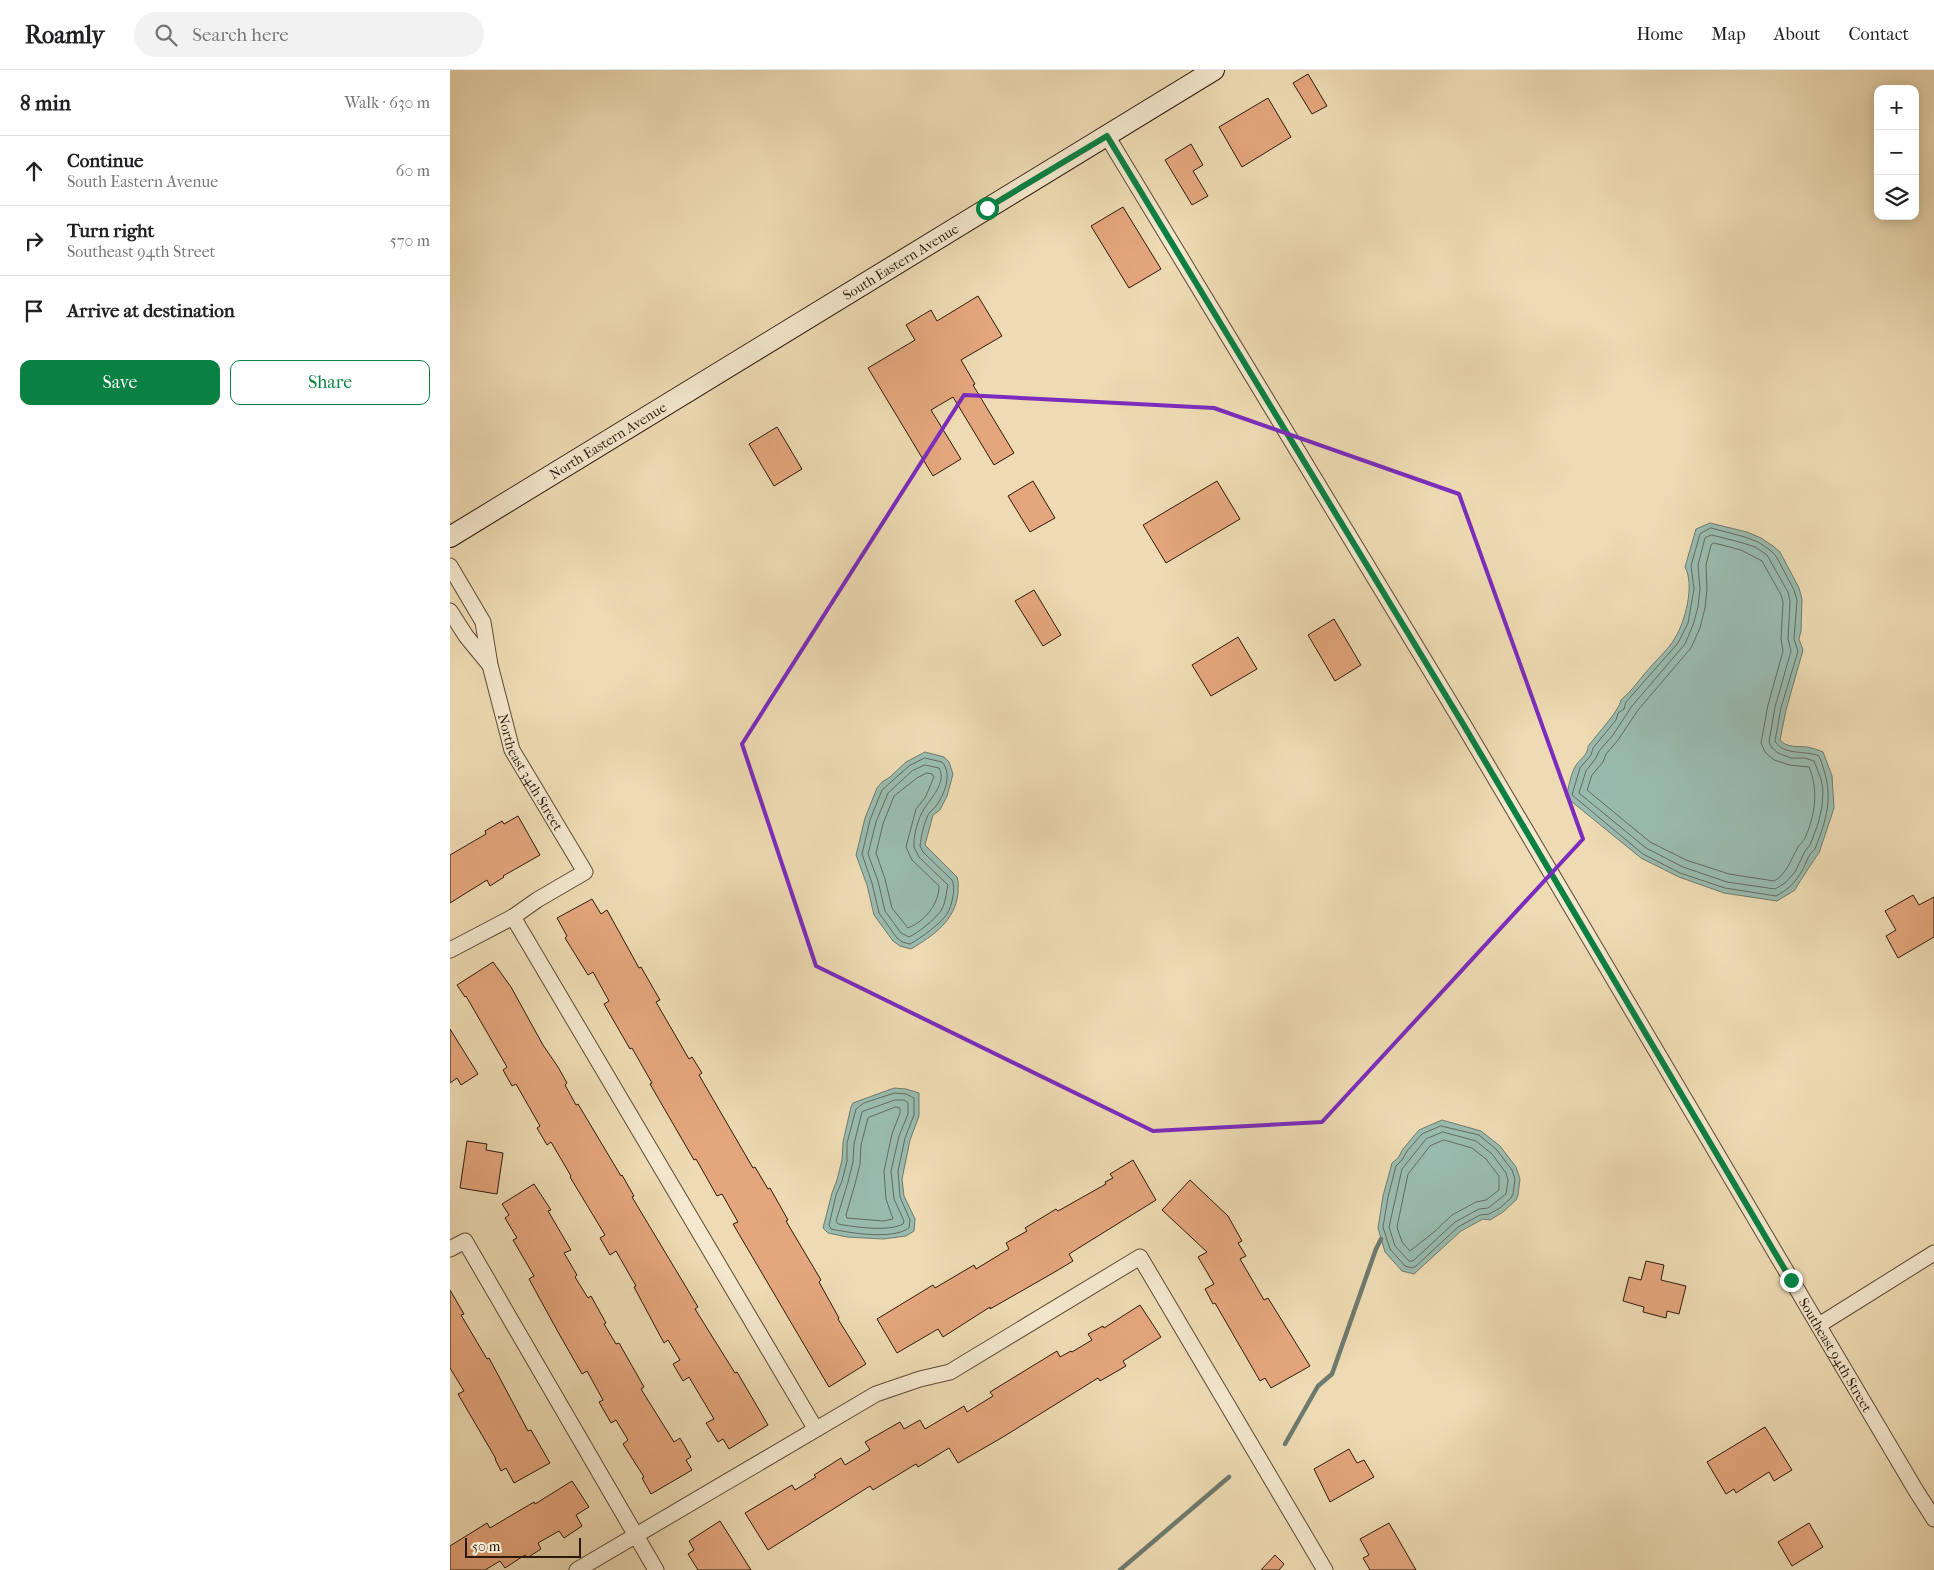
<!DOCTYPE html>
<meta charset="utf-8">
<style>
:root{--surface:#fff;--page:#f2f2f2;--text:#202124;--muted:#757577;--line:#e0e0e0;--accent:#0b8043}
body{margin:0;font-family:"IM FELL French Canon",serif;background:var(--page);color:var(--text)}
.controls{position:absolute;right:15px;top:15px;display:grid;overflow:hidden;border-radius:10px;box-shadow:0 2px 12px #0003}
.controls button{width:45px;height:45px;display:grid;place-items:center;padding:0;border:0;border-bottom:1px solid var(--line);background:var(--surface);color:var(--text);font:25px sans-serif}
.scale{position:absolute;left:15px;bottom:12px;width:116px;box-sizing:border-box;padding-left:5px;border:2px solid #2e180d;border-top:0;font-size:14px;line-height:18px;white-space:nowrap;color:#2e180d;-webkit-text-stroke:4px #f4e8ce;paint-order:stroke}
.stop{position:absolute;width:15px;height:15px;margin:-11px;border:4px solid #0b8043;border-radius:50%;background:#fff}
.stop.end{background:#0b8043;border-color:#fff;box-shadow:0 1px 5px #0008}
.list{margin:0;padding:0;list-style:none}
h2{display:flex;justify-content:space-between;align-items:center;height:65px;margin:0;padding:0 20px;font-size:21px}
h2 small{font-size:16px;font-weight:400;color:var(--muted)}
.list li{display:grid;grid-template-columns:32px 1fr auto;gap:15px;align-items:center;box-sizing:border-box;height:70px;padding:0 20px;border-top:1px solid var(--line)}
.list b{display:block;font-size:19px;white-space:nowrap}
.list p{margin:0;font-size:16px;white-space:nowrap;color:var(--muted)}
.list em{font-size:16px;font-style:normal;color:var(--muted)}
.actions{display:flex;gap:10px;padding:15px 20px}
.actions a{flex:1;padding:11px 0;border:1px solid var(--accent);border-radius:10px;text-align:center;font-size:18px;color:var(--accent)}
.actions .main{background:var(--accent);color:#fff}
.icon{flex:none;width:28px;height:28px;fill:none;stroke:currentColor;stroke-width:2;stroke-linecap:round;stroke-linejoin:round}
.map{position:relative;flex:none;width:1484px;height:1500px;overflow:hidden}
header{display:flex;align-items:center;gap:30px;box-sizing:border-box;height:70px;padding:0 25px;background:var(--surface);border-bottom:1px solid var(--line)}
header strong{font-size:24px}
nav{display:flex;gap:28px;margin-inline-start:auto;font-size:18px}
.search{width:350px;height:45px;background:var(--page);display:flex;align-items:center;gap:12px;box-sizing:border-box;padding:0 18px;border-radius:28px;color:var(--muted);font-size:19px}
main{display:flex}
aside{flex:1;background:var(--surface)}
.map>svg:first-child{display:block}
.water{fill:#99bbaf;stroke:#6e7a6e}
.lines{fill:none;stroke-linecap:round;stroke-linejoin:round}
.shore{stroke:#646a5e;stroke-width:1}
.stream{stroke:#6e7a6e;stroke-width:4.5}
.building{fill:#e4a67d;stroke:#2e180d}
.street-casing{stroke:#5e4936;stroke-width:17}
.secondary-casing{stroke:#2e180d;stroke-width:22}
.street{stroke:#f4e8ce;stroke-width:15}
.secondary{stroke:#f4e8ce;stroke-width:20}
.route{stroke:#0b8043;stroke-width:6}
.marked{fill:none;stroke:#7b2cbf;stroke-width:4;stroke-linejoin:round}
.labels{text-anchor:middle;stroke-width:4.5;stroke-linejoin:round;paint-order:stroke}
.street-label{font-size:14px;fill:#2e180d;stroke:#f4e8ce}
</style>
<header>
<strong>Roamly</strong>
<div class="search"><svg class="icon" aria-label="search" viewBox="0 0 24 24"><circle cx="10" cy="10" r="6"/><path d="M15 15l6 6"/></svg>Search here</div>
<nav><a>Home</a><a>Map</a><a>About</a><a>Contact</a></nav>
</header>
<main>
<aside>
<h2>8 min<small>Walk · 630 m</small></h2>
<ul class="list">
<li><svg class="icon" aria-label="ahead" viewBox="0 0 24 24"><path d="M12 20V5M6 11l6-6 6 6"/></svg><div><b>Continue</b><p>South Eastern Avenue</p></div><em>60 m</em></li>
<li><svg class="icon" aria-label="right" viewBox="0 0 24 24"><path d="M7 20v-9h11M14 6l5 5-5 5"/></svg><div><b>Turn right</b><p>Southeast 94th Street</p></div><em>570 m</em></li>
<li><svg class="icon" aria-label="arrive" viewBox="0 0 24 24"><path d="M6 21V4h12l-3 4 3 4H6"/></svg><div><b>Arrive at destination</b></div></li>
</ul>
<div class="actions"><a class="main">Save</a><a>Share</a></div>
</aside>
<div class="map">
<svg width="1484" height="1500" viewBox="0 0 1484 1500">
<rect width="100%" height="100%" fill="#eedbb3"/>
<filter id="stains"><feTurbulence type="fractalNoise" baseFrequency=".004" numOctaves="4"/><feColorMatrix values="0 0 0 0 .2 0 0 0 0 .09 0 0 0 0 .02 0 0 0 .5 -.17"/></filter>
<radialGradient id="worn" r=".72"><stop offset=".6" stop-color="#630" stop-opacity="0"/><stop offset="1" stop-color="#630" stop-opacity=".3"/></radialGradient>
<!-- water -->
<path class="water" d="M 1260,453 L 1297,462 L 1311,468 L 1323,476 L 1330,482 L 1349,518 L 1352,529 L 1351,561 L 1349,569 L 1353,580 L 1336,640 L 1330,670 C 1337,678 1347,676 1357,677 C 1363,678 1368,680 1373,682 L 1382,706 L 1384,738 L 1369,783 C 1367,785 1346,817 1345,820 L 1327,831 L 1274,823 L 1229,807 L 1191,788 L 1116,727 C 1119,717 1120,706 1125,697 C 1128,691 1135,687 1137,681 C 1140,674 1135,680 1140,674 C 1148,663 1169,641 1171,630 C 1181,622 1189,610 1197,601 C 1206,590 1218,580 1225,568 C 1235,552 1245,515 1235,497 L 1246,459 Z
M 475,682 L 494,687 L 499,692 L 503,704 L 497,726 L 490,740 L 483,745 L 475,775 L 507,807 C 509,813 508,816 508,823 C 505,851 484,865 461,879 L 450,876 L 443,871 L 424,845 L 417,815 L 406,785 L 415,748 L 427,718 L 432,712 L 440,707 L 456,692 Z
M 444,1018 L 456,1019 L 469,1023 L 469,1046 L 460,1070 L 452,1109 L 454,1126 L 465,1149 L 464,1161 L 456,1166 L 433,1169 L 397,1167 L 378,1163 L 373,1158 L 382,1123 L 387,1110 L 392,1090 L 393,1072 L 401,1037 L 403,1033 Z
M 992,1050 L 1031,1061 L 1050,1076 L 1066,1097 L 1070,1109 L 1068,1125 L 1066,1130 L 1053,1142 L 1040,1150 L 1033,1149 L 1011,1161 L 964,1204 L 952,1201 L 935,1182 L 928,1158 L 933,1126 L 942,1093 L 948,1088 L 953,1079 L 969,1060 Z"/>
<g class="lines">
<!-- shore -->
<path class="shore" d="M 1261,458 L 1295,467 L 1308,472 L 1320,480 L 1326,486 L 1344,520 L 1347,530 L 1344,569 L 1348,581 L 1331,638 L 1325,671 C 1333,686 1356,680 1369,686 C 1384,723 1379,743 1365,779 C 1357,785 1356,796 1350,804 C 1344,814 1337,820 1326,826 L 1275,818 L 1230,803 L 1193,784 L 1122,725 L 1130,698 L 1141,685 L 1143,678 L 1166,650 L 1168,643 L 1174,639 L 1176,632 L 1228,573 L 1238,553 L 1244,519 L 1241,496 L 1250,464 Z
M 1262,465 L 1293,473 L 1305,477 L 1317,485 L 1338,522 L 1340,531 L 1338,569 L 1341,581 L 1325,637 L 1319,672 L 1322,678 L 1328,683 L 1341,688 L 1355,688 L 1364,691 L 1371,709 L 1373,720 L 1372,737 L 1368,754 L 1360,775 L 1355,781 L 1345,802 L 1335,813 L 1325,819 L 1277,812 L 1233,797 L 1196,778 L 1129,723 L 1136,701 L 1146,688 L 1149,681 L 1163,665 L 1182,636 L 1235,574 L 1243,555 L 1248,537 L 1250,519 L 1248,495 L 1255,468 Z
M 1264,473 L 1291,480 L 1312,491 L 1331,525 L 1333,532 L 1331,569 L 1333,581 L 1318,635 L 1311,673 L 1315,682 L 1324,690 L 1340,695 L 1359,697 C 1369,721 1365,745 1355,768 C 1353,772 1350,774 1348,777 C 1341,789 1337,804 1324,811 L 1279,804 L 1236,790 L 1200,772 L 1137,720 L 1142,705 L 1153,692 L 1156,684 L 1168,670 L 1188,640 L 1241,578 L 1250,558 L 1255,538 L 1257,519 L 1256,495 L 1261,475 Z
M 475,688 L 492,692 C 503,704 494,725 486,736 C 483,740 480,741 478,745 C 474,754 471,766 470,776 L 473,782 L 502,810 C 506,818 502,836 497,844 C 490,854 471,868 460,874 L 452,872 L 447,868 L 429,843 L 422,813 L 412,784 L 420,750 L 432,720 L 459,696 Z
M 475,695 L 489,698 C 497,712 481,728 474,739 C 468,748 463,767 464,777 L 469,787 L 498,815 C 496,823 496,831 492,839 C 487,848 468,863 459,867 L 451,863 L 435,841 L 428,811 L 418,784 L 426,752 L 438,723 L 462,701 Z
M 477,703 L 482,704 L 484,707 L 475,728 L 466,739 L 456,777 L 462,790 L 489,816 C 489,834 475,851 458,858 L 442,838 L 435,809 L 426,783 L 433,754 L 444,726 L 467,708 Z
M 445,1023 L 456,1024 L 464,1028 L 464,1045 L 455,1068 L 448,1101 L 450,1127 L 460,1150 L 459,1158 C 442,1170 401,1163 381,1159 L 379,1155 L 386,1125 L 392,1111 L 397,1091 L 397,1073 L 406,1039 L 414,1033 Z
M 445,1030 L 454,1030 L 458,1033 L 458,1044 L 449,1066 L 441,1101 L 444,1129 L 454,1151 L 453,1154 C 439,1162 404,1157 388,1154 L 386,1151 L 398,1112 L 403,1092 L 404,1074 L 412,1042 Z
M 446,1037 L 450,1038 L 450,1043 L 442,1064 L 434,1101 L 436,1129 L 443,1149 L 433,1151 L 397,1148 L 396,1145 L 405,1114 L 410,1094 L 411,1075 L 418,1048 Z
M 991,1056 L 1029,1065 L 1046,1079 L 1062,1100 L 1065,1109 L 1063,1124 L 1061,1128 L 1050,1138 L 1039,1144 L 1030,1145 L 1008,1157 L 966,1196 L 962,1198 L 955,1196 L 940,1179 L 933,1157 L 938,1127 L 946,1096 L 952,1090 L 957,1081 L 972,1064 Z
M 993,1062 L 1026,1071 L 1042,1084 L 1056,1103 L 1058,1110 L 1056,1124 L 1038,1138 L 1029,1139 L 1005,1152 L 963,1191 L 959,1191 L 945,1176 L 939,1157 L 952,1099 L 976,1069 Z
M 994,1070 L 1022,1078 L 1036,1089 L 1049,1106 L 1049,1120 L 1036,1130 L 1026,1132 L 1002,1145 L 984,1162 L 960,1181 L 952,1172 L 947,1157 L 958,1104 L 980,1076 Z"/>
<!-- stream -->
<path class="stream" d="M 835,1374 L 868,1316 L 882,1304 L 926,1179 L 931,1169
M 670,1500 L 779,1407"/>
</g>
<!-- building -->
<path class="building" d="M 858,4 L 877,36 L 862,44 L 843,13 Z
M 818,28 L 841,67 L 792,97 L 769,57 Z
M 741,74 L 753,95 L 743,101 L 758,126 L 742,135 L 715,90 Z
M 673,137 L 711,199 L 679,218 L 641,156 Z
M 528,226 L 552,266 L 511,290 L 525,314 L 523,315 L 564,383 L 544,395 L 503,327 L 481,340 L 511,389 L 483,406 L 418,298 L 465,270 L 456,255 L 481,240 L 487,251 Z
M 327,357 L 352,399 L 324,416 L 299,374 Z
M 583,411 L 605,448 L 580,462 L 558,426 Z
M 767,411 L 790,449 L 716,493 L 693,455 Z
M 584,520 L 611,565 L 593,576 L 565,531 Z
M 884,549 L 911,595 L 885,611 L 858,565 Z
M 788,567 L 807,599 L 761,626 L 742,595 Z
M 68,746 L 90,785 L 53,806 L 54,807 L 40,816 L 37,810 L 0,833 L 0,785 L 36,764 L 35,761 L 52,751 L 54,754 Z
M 1463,825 L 1469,835 L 1484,827 L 1484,867 L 1448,888 L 1436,866 L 1446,860 L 1435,841 Z
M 142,829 L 151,844 L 157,840 L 189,898 L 191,897 L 210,930 L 206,932 L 239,989 L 242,987 L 252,1003 L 249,1005 L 303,1098 L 305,1097 L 318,1119 L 320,1118 L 338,1150 L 336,1151 L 371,1210 L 369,1212 L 389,1248 L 388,1249 L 416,1294 L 379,1317 L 283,1154 L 288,1152 L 272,1124 L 267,1126 L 246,1089 L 244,1090 L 200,1014 L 202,1013 L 182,978 L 180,979 L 154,934 L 159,931 L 143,902 L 138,905 L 115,868 L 117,866 L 107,848 Z
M 43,892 L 61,917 L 93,975 L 108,997 L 117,1013 L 115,1015 L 126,1035 L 128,1034 L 171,1106 L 172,1105 L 184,1126 L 182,1127 L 248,1237 L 245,1239 L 285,1303 L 287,1302 L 318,1355 L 279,1379 L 273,1369 L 268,1372 L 256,1353 L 264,1349 L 239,1307 L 233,1311 L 223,1294 L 230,1290 L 218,1270 L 214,1273 L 184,1217 L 186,1216 L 166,1181 L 160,1185 L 150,1168 L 155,1165 L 120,1107 L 121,1106 L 101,1072 L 97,1075 L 87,1058 L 90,1056 L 66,1014 L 62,1016 L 53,1000 L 57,997 L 16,926 L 15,927 L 7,915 Z
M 0,959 L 28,1004 L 11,1015 L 7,1008 L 0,1013 Z
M 17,1071 L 37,1074 L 36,1080 L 53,1083 L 47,1124 L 10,1118 Z
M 683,1090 L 706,1130 L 619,1184 L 623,1191 L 603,1203 L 540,1239 L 540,1237 L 493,1267 L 488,1259 L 447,1283 L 427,1249 L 483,1215 L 485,1218 L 524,1195 L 526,1199 L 559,1179 L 556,1173 L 577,1161 L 575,1158 L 606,1139 L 608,1141 L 656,1114 L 655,1112 L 663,1108 L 660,1104 Z
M 740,1110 L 778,1146 L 792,1171 L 788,1173 L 796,1186 L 790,1189 L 814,1230 L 818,1228 L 860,1296 L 821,1318 L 815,1308 L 810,1311 L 765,1233 L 763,1234 L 755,1219 L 764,1214 L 748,1187 L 757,1182 L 712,1140 Z
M 84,1114 L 101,1140 L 98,1141 L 121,1180 L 114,1183 L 127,1205 L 125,1207 L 138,1228 L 141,1226 L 156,1253 L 154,1254 L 166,1274 L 169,1273 L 194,1317 L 191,1319 L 224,1372 L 230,1368 L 241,1387 L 236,1390 L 242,1400 L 201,1424 L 192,1408 L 194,1407 L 173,1374 L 178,1370 L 166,1350 L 161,1353 L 149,1332 L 153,1330 L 137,1301 L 132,1304 L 108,1262 L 79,1209 L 84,1206 L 63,1170 L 67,1168 L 55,1148 L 59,1145 L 52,1134 Z
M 1196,1191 L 1214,1195 L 1211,1210 L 1236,1216 L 1229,1244 L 1217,1241 L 1216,1248 L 1193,1242 L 1194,1237 L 1173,1231 L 1179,1207 L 1191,1210 Z
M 0,1220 L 14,1244 L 11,1245 L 37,1289 L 39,1288 L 78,1361 L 81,1360 L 100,1393 L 64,1413 L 56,1398 L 51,1401 L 45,1389 L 46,1389 L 8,1324 L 14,1321 L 0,1298 Z
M 690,1235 L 711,1267 L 673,1291 L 676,1296 L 650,1311 L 648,1308 L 553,1367 L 508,1393 L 499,1378 L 468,1397 L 466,1394 L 423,1420 L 420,1416 L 318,1480 L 295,1443 L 342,1415 L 345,1420 L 366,1407 L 364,1405 L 391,1388 L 395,1395 L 420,1380 L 415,1372 L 450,1352 L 454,1359 L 470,1350 L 475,1359 L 514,1336 L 517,1342 L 543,1326 L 540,1322 L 607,1281 L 610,1287 L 621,1281 L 622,1282 L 642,1270 L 638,1264 L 653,1256 L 654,1258 Z
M 1315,1357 L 1342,1400 L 1324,1411 L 1319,1402 L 1286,1423 L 1284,1419 L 1276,1424 L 1257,1392 Z
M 899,1379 L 907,1393 L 914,1390 L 924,1407 L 880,1432 L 864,1399 Z
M 122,1411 L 139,1437 L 126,1445 L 132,1456 L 114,1468 L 109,1461 L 88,1473 L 91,1479 L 77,1488 L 75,1485 L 55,1498 L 50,1491 L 35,1500 L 0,1500 L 0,1476 L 37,1453 L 40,1458 L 84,1432 L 85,1434 Z
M 270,1451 L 301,1500 L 248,1500 L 238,1484 L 244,1480 L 239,1471 Z
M 939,1453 L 966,1500 L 920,1500 L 913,1488 L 919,1485 L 910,1469 Z
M 1359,1453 L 1373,1477 L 1342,1496 L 1328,1472 Z
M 825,1485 L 834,1494 L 829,1500 L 811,1500 Z"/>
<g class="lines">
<defs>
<g id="street">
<path id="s1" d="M 657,66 L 1013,654 L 1465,1419 L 1484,1449"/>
<path id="s2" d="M 0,496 L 33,552 L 40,595 L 62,680 L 135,802 L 87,830 L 63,847 L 0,880"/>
<path d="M 0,541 L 16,566 L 39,594"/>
<path d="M 63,847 L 365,1358"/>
<path d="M 0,1179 L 15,1171 L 206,1500"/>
<path d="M 1369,1255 L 1484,1183"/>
<path d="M 127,1500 L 426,1324 L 470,1309 L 500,1302 L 690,1187 L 875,1500"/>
</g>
<g id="secondary">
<path id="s3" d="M 0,467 L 764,0"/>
</g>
</defs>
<!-- street casing -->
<use href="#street" class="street-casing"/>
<!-- secondary casing -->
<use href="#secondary" class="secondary-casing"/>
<!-- street -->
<use href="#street" class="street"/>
<!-- secondary -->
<use href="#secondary" class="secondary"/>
</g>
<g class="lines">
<!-- route -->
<path class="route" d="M 537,138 L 657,66 L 1013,654 L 1341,1210"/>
</g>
<!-- marked area -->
<path class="marked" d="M 514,325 L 764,338 L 1009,424 L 1133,769 L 872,1052 L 703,1061 L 366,896 L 292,674 Z"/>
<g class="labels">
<!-- street labels -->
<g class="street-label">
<text dy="5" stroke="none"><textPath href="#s3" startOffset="528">South Eastern Avenue</textPath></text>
<text dy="5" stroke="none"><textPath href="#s3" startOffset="185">North Eastern Avenue</textPath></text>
<text dy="5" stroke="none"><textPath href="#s2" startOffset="224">Northeast 34th Street</textPath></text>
<text dy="5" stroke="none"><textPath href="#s1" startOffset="1420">Southeast 94th Street</textPath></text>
</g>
</g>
<rect width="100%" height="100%" filter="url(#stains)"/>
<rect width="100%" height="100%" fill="url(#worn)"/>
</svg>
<div class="controls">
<button>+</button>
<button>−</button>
<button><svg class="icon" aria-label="layers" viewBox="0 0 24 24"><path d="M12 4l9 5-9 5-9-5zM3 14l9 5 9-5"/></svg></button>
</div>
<div class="scale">50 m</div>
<div class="stop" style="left:537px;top:138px"></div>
<div class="stop end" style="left:1341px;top:1210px"></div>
</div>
</main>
